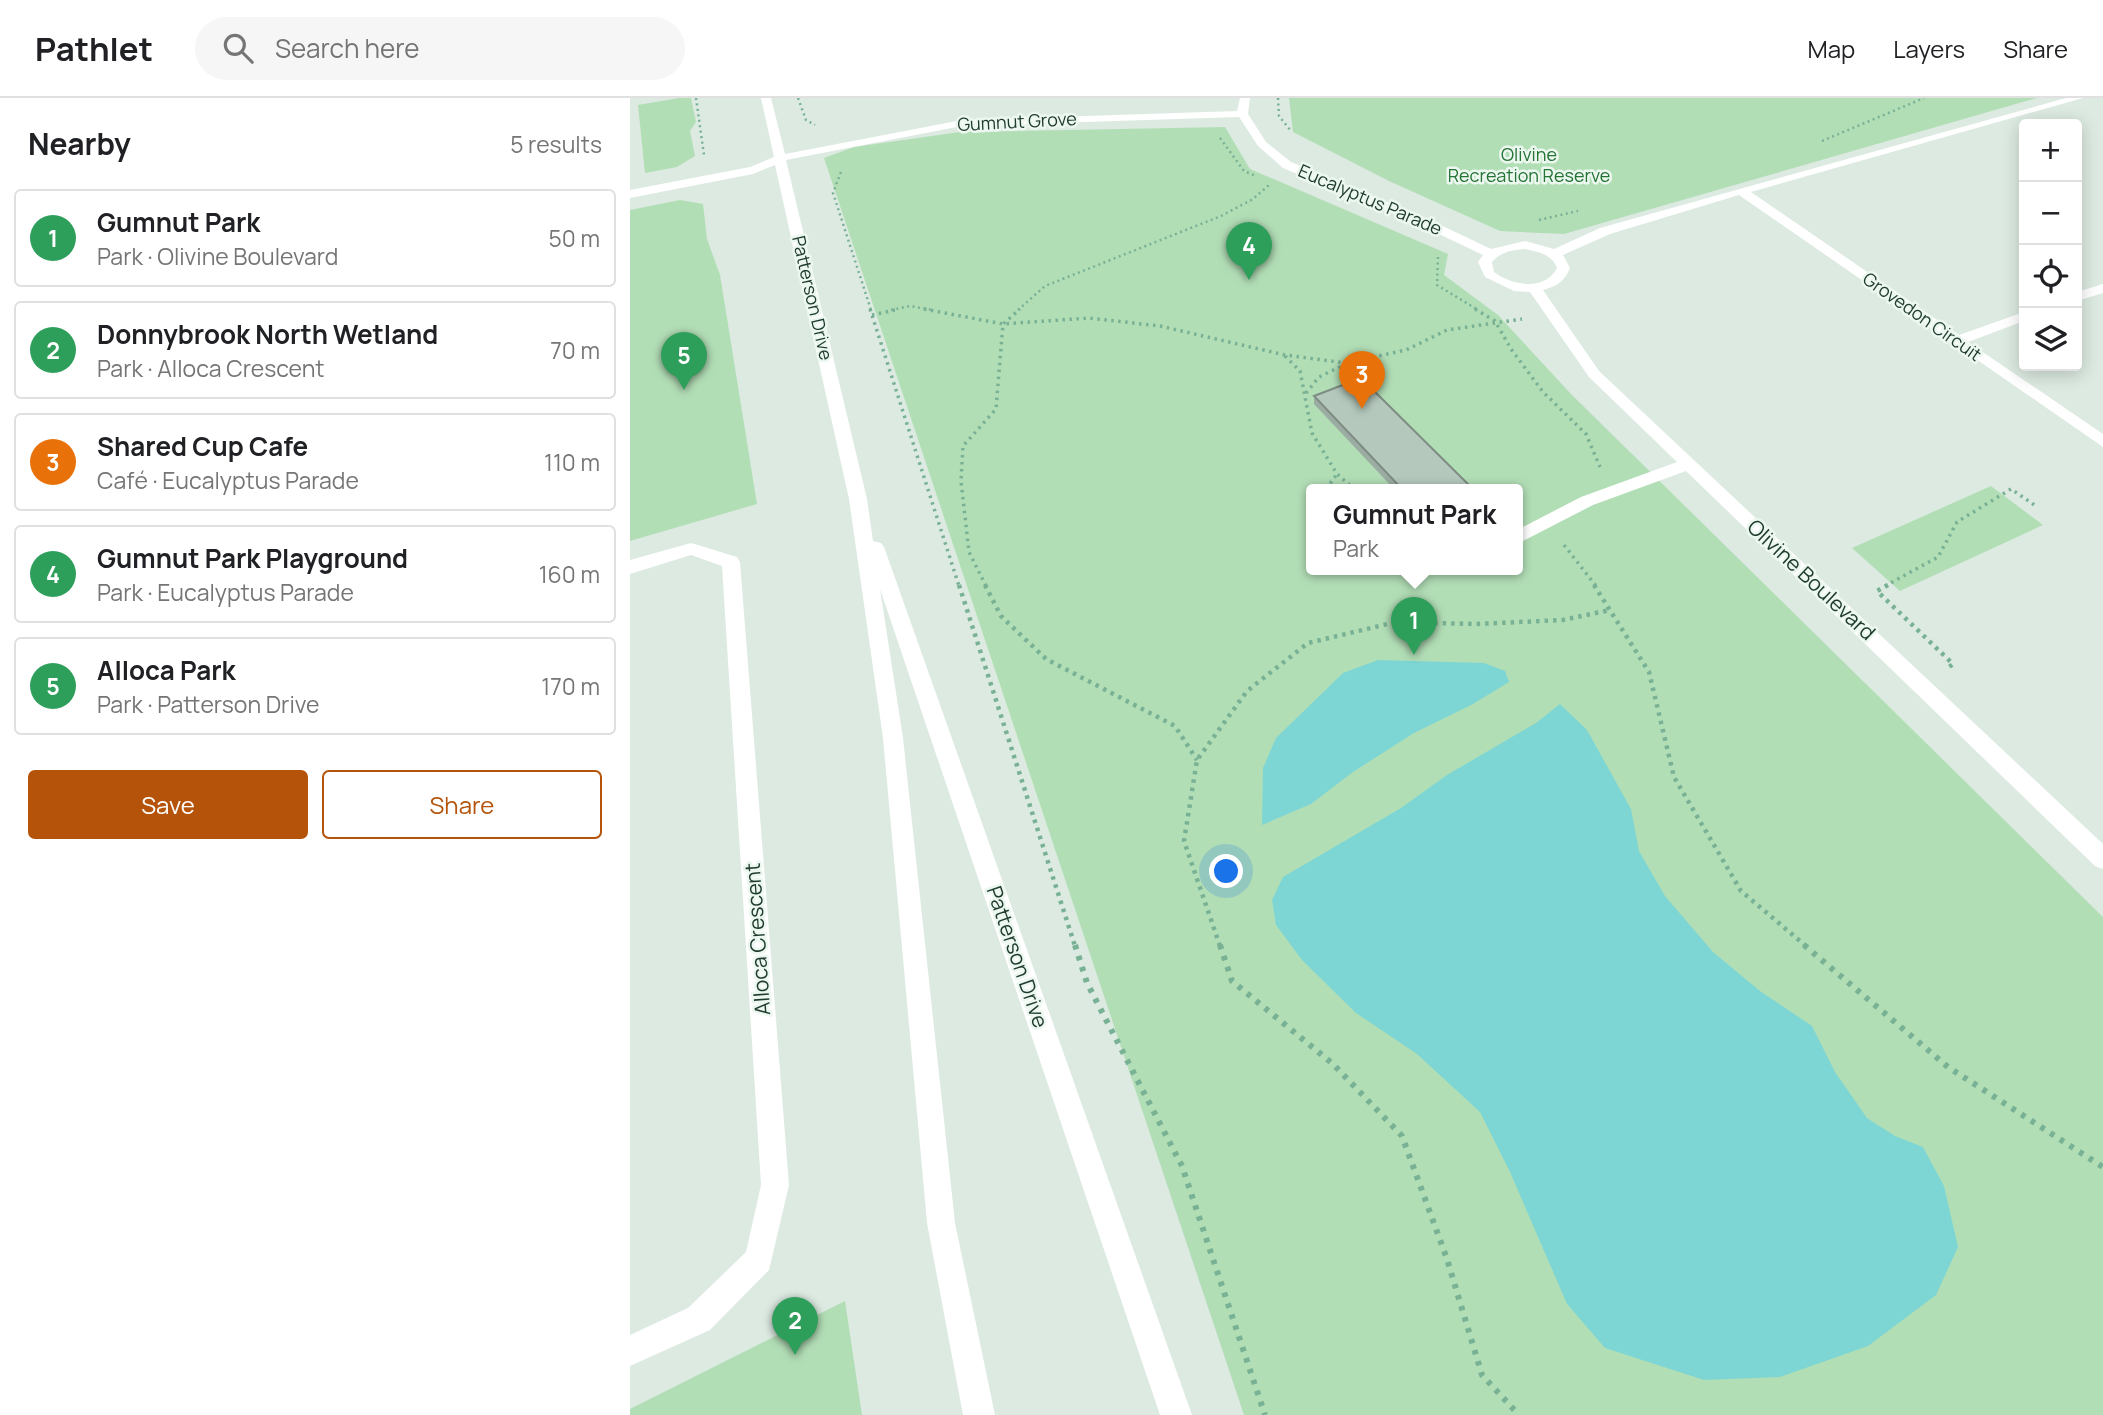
<!DOCTYPE html>
<meta charset="utf-8">
<style>
:root{--surface:#fff;--page:#f6f6f6;--text:#202124;--muted:#757577;--line:#e0e0e0;--accent:#b45309}
body{margin:0;font-family:Manrope,sans-serif;background:var(--page);color:var(--text)}
.controls{position:absolute;right:21px;top:21px;display:grid;overflow:hidden;border-radius:7px;box-shadow:0 4px 18px #0003}
.controls button{width:63px;height:63px;display:grid;place-items:center;padding:0;border:0;border-bottom:2px solid var(--line);background:var(--surface);color:var(--text);font:35px sans-serif}
.you{position:absolute;left:597px;top:774px;width:24px;height:24px;margin:-18px;border:5px solid #fff;border-radius:50%;background:#1a73e8;box-shadow:0 0 0 10px #1a73e833}
.badge{display:grid;place-items:center;width:46px;height:46px;border-radius:50%;background:var(--accent);color:#fff;font-size:23px;font-weight:700}
.pin{position:absolute;translate:-50% -58px;filter:drop-shadow(0 2px 4px #0008)}
.pin::after{content:'';position:absolute;top:37px;width:24px;height:21px;background:inherit;clip-path:polygon(0 0,100% 0,50% 100%)}
.popup{position:absolute;left:676px;top:386px;width:217px;height:91px;box-sizing:border-box;display:grid;place-content:center;border-radius:7px;background:var(--surface);filter:drop-shadow(0 2px 5px #0005);font-size:23px;white-space:nowrap;color:var(--muted)}
.popup b{font-size:26px;color:var(--text)}
.popup::after{content:'';position:absolute;left:50%;top:100%;margin-left:-14px;border:14px solid transparent;border-top-color:var(--surface)}
.list{margin:0;padding:0;list-style:none}
h2{display:flex;justify-content:space-between;align-items:center;height:91px;margin:0;padding:0 28px;font-size:30px}
h2 small{font-size:23px;font-weight:400;color:var(--muted)}
.list li{display:grid;grid-template-columns:46px 1fr auto;gap:21px;align-items:center;box-sizing:border-box;height:98px;margin:0 14px 14px;padding:0 14px;border:2px solid var(--line);border-radius:7px}
.list b{display:block;font-size:26px;white-space:nowrap}
.list p{margin:0;font-size:23px;white-space:nowrap;color:var(--muted)}
.list em{font-size:23px;font-style:normal;color:var(--muted)}
.actions{display:flex;gap:14px;padding:21px 28px}
.actions a{flex:1;padding:16px 0;border:2px solid var(--accent);border-radius:7px;text-align:center;font-size:24px;color:var(--accent)}
.actions .main{background:var(--accent);color:#fff}
.icon{flex:none;width:38px;height:38px;fill:none;stroke:currentColor;stroke-width:2;stroke-linecap:round;stroke-linejoin:round}
.map{position:relative;flex:none;width:1473px;height:1317px;overflow:hidden}
header{display:flex;align-items:center;gap:42px;box-sizing:border-box;height:98px;padding:0 35px;background:var(--surface);border-bottom:2px solid var(--line)}
header strong{font-size:33px}
nav{display:flex;gap:38px;margin-inline-start:auto;font-size:24px}
.search{width:490px;height:63px;background:var(--page);display:flex;align-items:center;gap:18px;box-sizing:border-box;padding:0 24px;border-radius:38px;color:var(--muted);font-size:26px}
main{display:flex}
aside{flex:1;background:var(--surface)}
.map>svg:first-child{display:block}
.green{fill:#b2deb6;fill-rule:evenodd}
.water{fill:#7dd6d3}
.lines{fill:none;stroke-linecap:round;stroke-linejoin:round}
.path-far3{stroke:#79b195;stroke-width:2.5;stroke-dasharray:2 3.5;stroke-linecap:butt}
.path-far2{stroke:#79b195;stroke-width:3.5;stroke-dasharray:2.5 4.5;stroke-linecap:butt}
.path-far1{stroke:#79b195;stroke-width:4.5;stroke-dasharray:3.5 5;stroke-linecap:butt}
.path{stroke:#79b195;stroke-width:6;stroke-dasharray:4.5 7;stroke-linecap:butt}
.minor{fill:#fff;fill-rule:evenodd}
.wall{fill:#9baca2}
.building{fill:#b4c8bc;stroke:#7e8c84;stroke-width:2}
.labels{text-anchor:middle;stroke-width:5;stroke-linejoin:round;paint-order:stroke}
.far-street-label{font-size:18px;fill:#1d3a2d;stroke:#ecf7f0}
.far-park-label{font-size:18px;fill:#247434;stroke:#ecf7f0}
.street-label{font-size:21px;fill:#1d3a2d;stroke:#ecf7f0}
</style>
<header>
<strong>Pathlet</strong>
<div class="search"><svg class="icon" aria-label="search" viewBox="0 0 24 24"><circle cx="10" cy="10" r="6"/><path d="M15 15l6 6"/></svg>Search here</div>
<nav><a>Map</a><a>Layers</a><a>Share</a></nav>
</header>
<main>
<aside>
<h2>Nearby<small>5 results</small></h2>
<ul class="list">
<li><span class="badge" style="background:#2e9e5b">1</span><div><b>Gumnut Park</b><p>Park · Olivine Boulevard</p></div><em>50 m</em></li>
<li><span class="badge" style="background:#2e9e5b">2</span><div><b>Donnybrook North Wetland</b><p>Park · Alloca Crescent</p></div><em>70 m</em></li>
<li><span class="badge" style="background:#e8710a">3</span><div><b>Shared Cup Cafe</b><p>Café · Eucalyptus Parade</p></div><em>110 m</em></li>
<li><span class="badge" style="background:#2e9e5b">4</span><div><b>Gumnut Park Playground</b><p>Park · Eucalyptus Parade</p></div><em>160 m</em></li>
<li><span class="badge" style="background:#2e9e5b">5</span><div><b>Alloca Park</b><p>Park · Patterson Drive</p></div><em>170 m</em></li>
</ul>
<div class="actions"><a class="main">Save</a><a>Share</a></div>
</aside>
<div class="map">
<svg width="1473" height="1317" viewBox="0 0 1473 1317">
<rect width="100%" height="100%" fill="#dceae1"/>
<!-- green -->
<path class="green" d="M 49,0 L 61,0 L 66,24 L 60,33 L 65,58 L 47,69 L 15,75 L 8,7 Z
M 659,0 L 1407,0 L 934,136 L 870,133 L 759,83 L 663,34 Z
M 595,29 L 620,71 L 818,156 L 814,177 L 868,217 L 941,296 L 1473,819 L 1473,1317 L 614,1317 L 194,60 L 224,49 L 330,34 ZM 681,391 L 887,391 L 887,471 L 681,471 Z
M 50,102 L 73,106 L 77,141 L 90,177 L 127,406 L 0,443 L 0,112 Z
M 1361,388 L 1413,427 L 1270,493 L 1222,450 Z
M 215,1203 L 232,1317 L 0,1317 L 0,1311 Z"/>
<!-- water -->
<path class="water" d="M 748,562 L 854,565 L 875,573 L 879,584 L 843,606 L 784,635 L 723,674 L 681,706 L 632,727 L 633,670 L 646,640 L 713,575 Z
M 930,606 L 957,632 L 1001,711 L 1009,753 L 1035,798 L 1083,854 L 1130,893 L 1182,928 L 1205,974 L 1237,1020 L 1265,1038 L 1293,1049 L 1314,1088 L 1328,1149 L 1306,1197 L 1238,1248 L 1150,1279 L 1074,1282 L 975,1250 L 937,1206 L 880,1074 L 850,1014 L 787,956 L 726,915 L 672,862 L 646,827 L 642,802 L 653,779 L 771,710 L 817,677 L 906,625 Z"/>
<g class="lines">
<!-- path-far3 -->
<path class="path-far3" d="M 66,0 L 74,57
M 168,0 L 176,22 L 185,27
M 648,0 L 649,18 L 661,33
M 590,40 L 614,73 L 626,78
M 1192,43 L 1294,0
M 211,74 L 203,95 L 241,212
M 909,122 L 948,113
M 808,159 L 807,187 L 848,212
M 261,212 L 280,208 L 303,212
M 388,212 L 415,188 L 591,118 L 623,101 L 639,87"/>
<!-- path-far2 -->
<path class="path-far2" d="M 240,211 L 329,488
M 294,211 L 373,226 L 459,220 L 530,228 L 655,257 L 716,265 L 776,252 L 817,232 L 892,221
M 845,211 L 865,223 L 881,251 L 913,294 L 956,336 L 970,369
M 242,217 L 269,211
M 655,258 L 670,273 L 682,335 L 707,376 L 724,391
M 676,295 L 689,279 L 716,266
M 696,391 L 707,376
M 934,447 L 966,488
M 356,488 L 339,454 L 331,383 L 333,348 L 366,311 L 373,226 L 390,211
M 1255,488 L 1308,459 L 1327,424 L 1381,391 L 1406,408"/>
<!-- path-far1 -->
<path class="path-far1" d="M 329,487 L 445,848
M 355,487 L 371,518 L 416,561 L 545,628 L 567,662
M 964,487 L 1019,574 L 1044,679 L 1111,793 L 1176,848
M 1258,487 L 1247,493 L 1323,566 L 1318,570
M 590,848 L 554,743 L 567,662 L 617,593 L 678,545 L 766,524 L 846,526 L 933,522 L 980,512"/>
<!-- path -->
<path class="path" d="M 445,847 L 457,885 L 552,1068 L 635,1317
M 590,847 L 602,883 L 703,966 L 772,1038 L 817,1161 L 852,1277 L 889,1317
M 1174,847 L 1318,969 L 1473,1069"/>
<!-- minor -->
<path class="minor" d="M 131,0 L 141,0 L 155,56 L 332,22 L 607,13 L 610,0 L 620,0 L 618,16 L 636,44 L 661,64 L 798,121 L 861,151 L 895,143 L 924,151 L 970,130 L 1436,0 L 1453,0 L 1121,94 L 1329,237 L 1394,214 L 1394,223 L 1338,244 L 1473,336 L 1473,349 L 1109,97 L 980,136 L 933,157 L 940,170 C 934,184 927,188 913,192 L 969,273 L 1473,746 L 1473,771 L 1465,768 L 1056,373 L 963,407 L 887,446 L 887,432 L 951,399 L 1047,364 L 959,279 L 900,194 L 884,193 L 855,179 L 848,164 L 853,157 L 790,127 L 653,70 L 628,48 L 609,19 L 332,28 L 156,62 L 237,401 L 243,443 L 251,445 L 254,449 L 562,1317 L 530,1317 L 250,491 L 273,640 L 325,1125 L 365,1317 L 333,1317 L 297,1125 L 253,640 L 219,401 L 145,67 L 123,76 L 0,100 L 0,92 L 120,69 L 144,59 ZM 895,151 C 908,154 922,156 927,170 C 915,194 881,187 864,174 L 862,164 C 871,154 881,152 895,151 Z
M 1473,186 L 1473,195 L 1447,203 L 1447,194 Z
M 61,445 L 107,459 L 110,464 L 159,1087 L 139,1172 L 80,1232 L 0,1268 L 0,1237 L 58,1210 L 116,1154 L 131,1087 L 92,468 L 61,457 L 0,476 L 0,462 Z"/>
</g>
<!-- wall -->
<path class="wall" d="M 684,298 L 842,390 L 842,391 L 764,391 L 684,306 Z"/>
<!-- building -->
<path class="building" d="M 731,280 L 842,390 L 839,391 L 772,391 L 684,298 Z"/>
<g class="labels">
<!-- far-street labels -->
<g class="far-street-label">
<text transform="translate(387 24) rotate(-3)" y="6">Gumnut Grove</text>
<text transform="translate(740 102) rotate(23)" y="6">Eucalyptus Parade</text>
<text transform="translate(182 200) rotate(77)" y="6">Patterson Drive</text>
<text transform="translate(1292 219) rotate(35)" y="6">Grovedon Circuit</text>
</g>
<!-- far-park labels -->
<g class="far-park-label">
<text x="899" y="63">Olivine<tspan x="899" dy="21">Recreation Reserve</tspan></text>
</g>
<!-- street labels -->
<g class="street-label">
<text transform="translate(1181 482) rotate(43)" y="7">Olivine Boulevard</text>
<text transform="translate(128 841) rotate(-94)" y="7">Alloca Crescent</text>
<text transform="translate(387 859) rotate(71)" y="7">Patterson Drive</text>
</g>
</g>
</svg>
<div class="controls">
<button>+</button>
<button>−</button>
<button><svg class="icon" aria-label="locate" viewBox="0 0 24 24"><circle cx="12" cy="12" r="6"/><path d="M12 2v4M12 18v4M2 12h4M18 12h4"/></svg></button>
<button><svg class="icon" aria-label="layers" viewBox="0 0 24 24"><path d="M12 4l9 5-9 5-9-5zM3 14l9 5 9-5"/></svg></button>
</div>
<div class="you"></div>
<div class="pin badge" style="left:784px;top:557px;background:#2e9e5b">1</div>
<div class="popup"><b>Gumnut Park</b>Park</div>
<div class="pin badge" style="left:165px;top:1257px;background:#2e9e5b">2</div>
<div class="pin badge" style="left:732px;top:311px;background:#e8710a">3</div>
<div class="pin badge" style="left:619px;top:182px;background:#2e9e5b">4</div>
<div class="pin badge" style="left:54px;top:292px;background:#2e9e5b">5</div>
</div>
</main>
